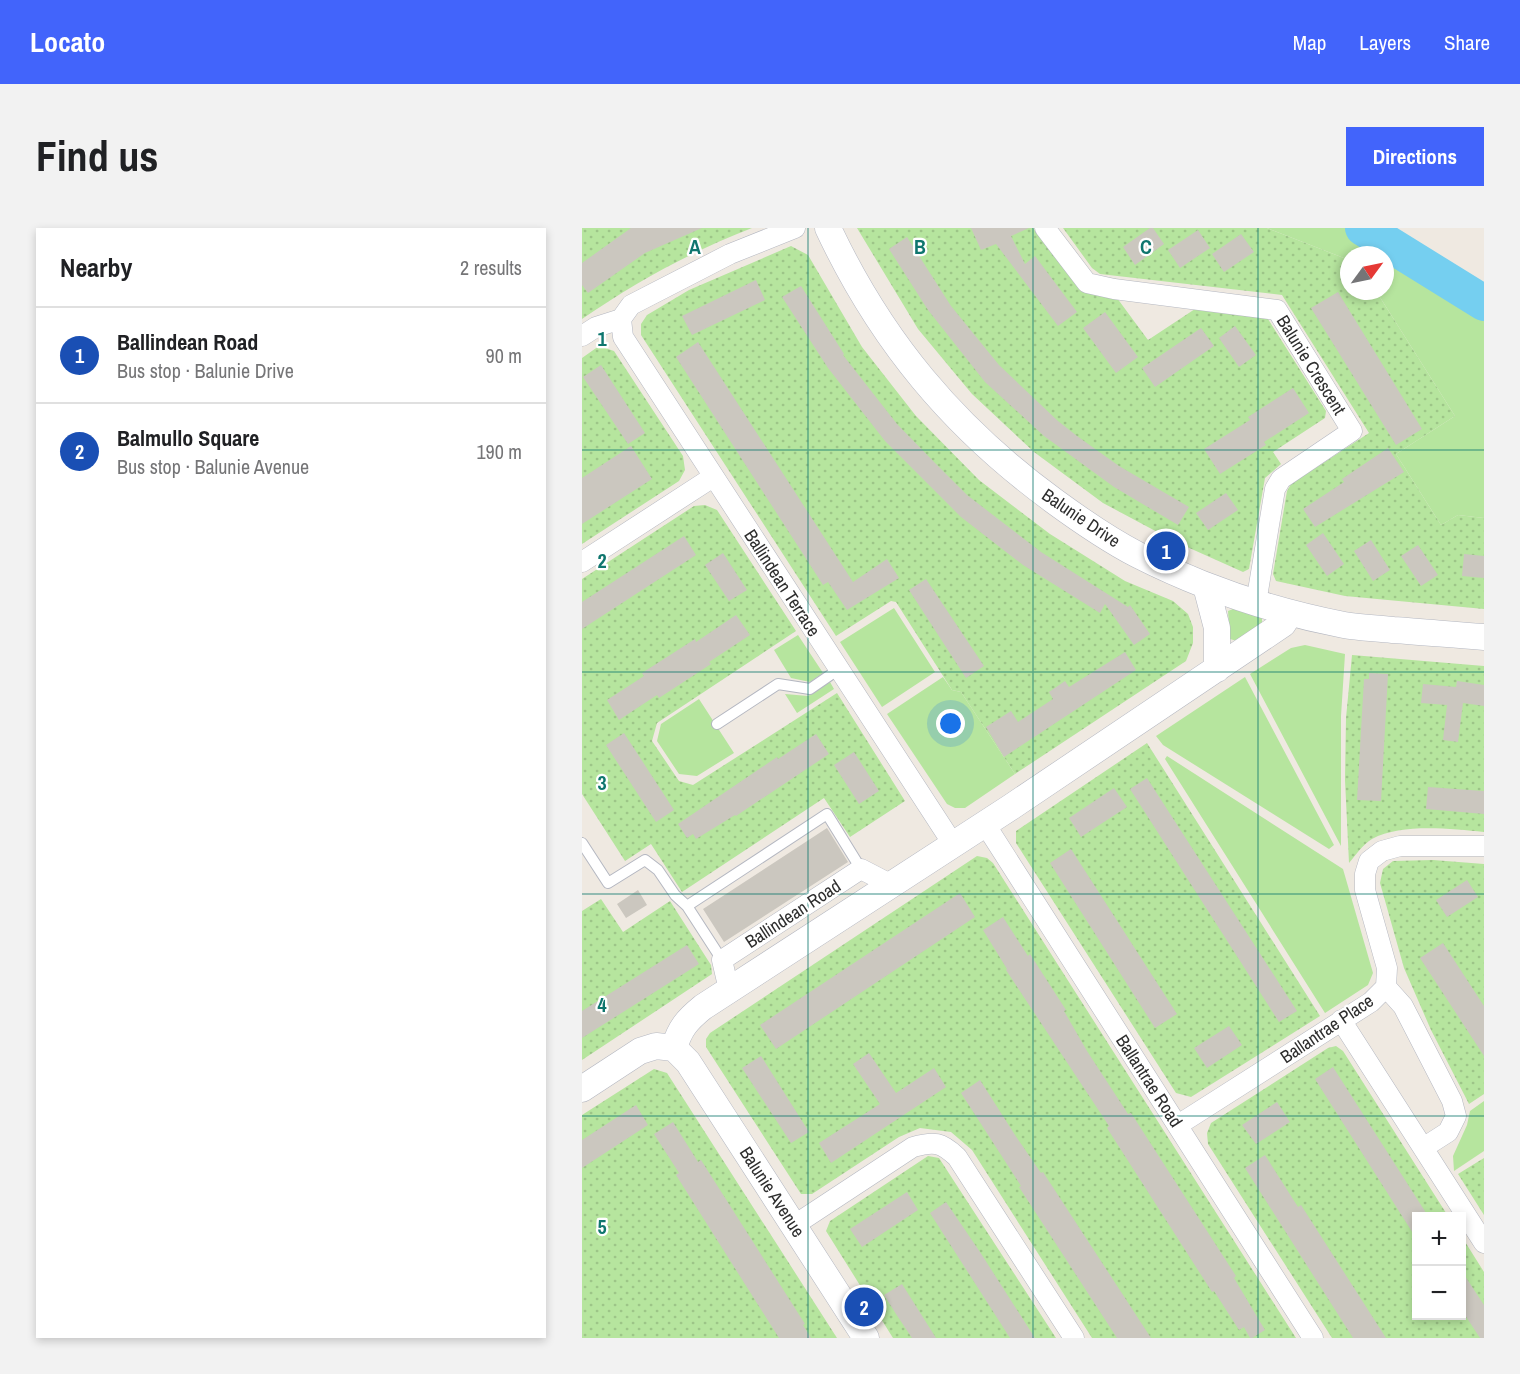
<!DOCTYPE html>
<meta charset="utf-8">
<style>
:root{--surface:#fff;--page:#f2f2f2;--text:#202124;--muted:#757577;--line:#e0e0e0;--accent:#4264fb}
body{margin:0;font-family:"Archivo Narrow",sans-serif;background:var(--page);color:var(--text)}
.controls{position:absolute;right:18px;bottom:18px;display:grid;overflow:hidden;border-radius:0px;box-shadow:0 3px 9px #0003}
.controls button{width:54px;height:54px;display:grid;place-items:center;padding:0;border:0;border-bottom:2px solid var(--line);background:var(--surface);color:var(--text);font:30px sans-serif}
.compass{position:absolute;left:758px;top:18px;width:54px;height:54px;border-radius:50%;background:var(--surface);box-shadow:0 3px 9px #0003;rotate:57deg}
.you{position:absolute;left:369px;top:496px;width:21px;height:21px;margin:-15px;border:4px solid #fff;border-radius:50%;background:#1a73e8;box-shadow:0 0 0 9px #1a73e833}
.badge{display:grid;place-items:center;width:39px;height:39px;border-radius:50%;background:var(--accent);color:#fff;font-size:20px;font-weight:700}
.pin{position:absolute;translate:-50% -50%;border:3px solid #fff;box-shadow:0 2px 6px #0006}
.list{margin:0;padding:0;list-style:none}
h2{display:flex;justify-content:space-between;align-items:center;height:78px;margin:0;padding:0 24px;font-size:26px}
h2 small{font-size:20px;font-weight:400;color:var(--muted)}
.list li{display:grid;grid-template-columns:39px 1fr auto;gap:18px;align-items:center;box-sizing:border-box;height:96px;padding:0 24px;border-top:2px solid var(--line)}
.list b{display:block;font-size:22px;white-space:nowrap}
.list p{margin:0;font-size:20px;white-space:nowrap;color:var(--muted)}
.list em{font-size:20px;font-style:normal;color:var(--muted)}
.map{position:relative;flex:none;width:902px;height:1110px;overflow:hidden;border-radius:0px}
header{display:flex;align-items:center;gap:36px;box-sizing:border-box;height:84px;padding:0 30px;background:var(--accent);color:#fff}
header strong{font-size:28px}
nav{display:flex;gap:33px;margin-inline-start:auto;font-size:21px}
.intro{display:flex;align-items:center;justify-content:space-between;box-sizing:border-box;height:144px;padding:0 36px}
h1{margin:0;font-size:42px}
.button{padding:15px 27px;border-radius:0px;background:var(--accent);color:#fff;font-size:21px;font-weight:700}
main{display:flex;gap:36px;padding:0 36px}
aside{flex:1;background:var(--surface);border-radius:0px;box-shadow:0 3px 9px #0003}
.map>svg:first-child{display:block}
.grass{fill:#b6e59e}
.garden{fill:url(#garden-dots)}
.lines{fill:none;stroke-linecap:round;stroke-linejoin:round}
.river{stroke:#75cff0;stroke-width:36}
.building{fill:#cbc7bf}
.service-casing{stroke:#b4b7c1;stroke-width:12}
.minor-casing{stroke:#b4b7c1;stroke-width:21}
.tertiary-casing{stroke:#b4b7c1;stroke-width:27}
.service{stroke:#fff;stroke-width:10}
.minor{stroke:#fff;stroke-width:20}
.tertiary{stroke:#fff;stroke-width:26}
.grid{fill:none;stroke:#0f766e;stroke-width:1.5;stroke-opacity:0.55}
.labels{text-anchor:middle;stroke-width:4.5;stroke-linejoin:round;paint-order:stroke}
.street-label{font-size:18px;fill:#2e2e2e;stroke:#fff}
.grid-label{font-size:20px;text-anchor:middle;font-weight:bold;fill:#0f766e;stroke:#fff;stroke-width:4.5;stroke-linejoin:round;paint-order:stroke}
</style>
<header>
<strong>Locato</strong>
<nav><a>Map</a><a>Layers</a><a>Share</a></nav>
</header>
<div class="intro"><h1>Find us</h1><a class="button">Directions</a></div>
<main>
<aside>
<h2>Nearby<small>2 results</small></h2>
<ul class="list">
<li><span class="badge" style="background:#1a4fb4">1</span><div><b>Ballindean Road</b><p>Bus stop · Balunie Drive</p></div><em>90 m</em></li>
<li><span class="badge" style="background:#1a4fb4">2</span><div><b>Balmullo Square</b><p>Bus stop · Balunie Avenue</p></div><em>190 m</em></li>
</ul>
</aside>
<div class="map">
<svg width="902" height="1110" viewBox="0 0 902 1110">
<defs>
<pattern id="garden-dots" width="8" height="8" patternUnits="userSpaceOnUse" patternTransform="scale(1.5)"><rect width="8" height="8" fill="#b6e59e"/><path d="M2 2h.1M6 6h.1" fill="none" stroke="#9dc588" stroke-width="1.8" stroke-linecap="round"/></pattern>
</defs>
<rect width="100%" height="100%" fill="#efe9e1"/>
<!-- grass -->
<path class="grass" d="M 685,0 L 781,0 L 902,75 L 902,290 L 876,287 L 859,297 L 814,226 L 873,188 L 794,63 L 803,63 L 803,27 L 767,27 L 767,32 Z
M 312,380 L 353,444 L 300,479 L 258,414 Z
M 651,381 L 680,390 L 680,397 L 655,413 L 648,411 L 646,383 Z
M 216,407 L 241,445 L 228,454 L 209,450 L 192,422 Z
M 723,417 L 763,426 L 759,488 L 759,618 L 668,446 L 709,420 Z
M 361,449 L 370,462 L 379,464 L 433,546 L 383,580 L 373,580 L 365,576 L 305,486 Z
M 663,449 L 752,617 L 747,621 L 581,517 L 574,508 Z
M 248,454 L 252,461 L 215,485 L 203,466 L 226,468 Z
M 117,471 L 152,525 L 115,548 L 97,546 L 75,513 L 79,496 Z
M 585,528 L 761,641 L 791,745 L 786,757 L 743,785 L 583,531 Z
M 902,873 L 902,923 L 872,943 L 871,928 L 885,897 L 888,883 Z"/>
<!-- garden -->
<path class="garden" d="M 0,0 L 170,0 C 110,23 54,54 0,91 Z
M 275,0 L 451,0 L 499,63 L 535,70 L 566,112 L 613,81 L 686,91 L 744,183 L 743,190 L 691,224 L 699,236 L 683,250 L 667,341 L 661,344 L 594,314 L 521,275 L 452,224 L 390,166 L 336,101 Z
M 481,0 L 685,0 L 767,32 L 767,63 L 794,63 L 873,188 L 814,226 L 859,297 L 876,287 L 902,290 L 902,381 L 763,368 L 694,353 L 691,346 L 705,263 L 709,256 L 787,205 L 700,67 L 518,46 L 510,40 Z
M 209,18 L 226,27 L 280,119 L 334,188 L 397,252 L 468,306 L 543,353 L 591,373 L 606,386 L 611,399 L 611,415 L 604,433 L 433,546 L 379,464 L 370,462 L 314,374 L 309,373 L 254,408 L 59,107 L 59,96 L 65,87 L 107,62 Z
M 17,118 L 32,123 L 101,228 L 103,242 L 97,253 L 0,316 L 0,130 Z
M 123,277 L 135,282 L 214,403 L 75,495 L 70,513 L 97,553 L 111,557 L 255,465 L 323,573 L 268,609 L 242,570 L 100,664 L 69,616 L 43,633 L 0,566 L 0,351 L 112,278 Z
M 770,427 L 902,438 L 902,604 C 868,601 820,595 790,611 C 781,616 773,628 767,635 L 763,552 L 764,490 Z
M 565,515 L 738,788 L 609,869 L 594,865 L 434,615 L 434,603 Z
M 395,628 L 405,630 L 411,635 L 714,1110 L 510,1110 L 390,922 L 369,904 L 338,900 L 317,909 L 230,966 L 219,966 L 124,819 L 124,811 L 128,805 Z
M 851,632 L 902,636 L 902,866 L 887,876 L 849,802 L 822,740 L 798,655 L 801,641 L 811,633 Z
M 19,671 L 41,704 L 88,673 L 129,737 L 130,746 L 0,832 L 0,683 Z
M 754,818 L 761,823 L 866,988 L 834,988 L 834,1088 L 880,1088 L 880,1009 L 902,1044 L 902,1110 L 750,1110 L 626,916 L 625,905 L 629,895 L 746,820 Z
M 72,841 L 85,845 L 255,1110 L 0,1110 L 0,887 Z
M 346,928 L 357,930 L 474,1110 L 311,1110 L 244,1003 L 248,993 Z
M 902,930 L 902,987 L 876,946 Z"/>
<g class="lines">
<!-- river -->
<path class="river" d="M 781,0 L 902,75"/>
</g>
<!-- building -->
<path class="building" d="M 49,0 L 120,0 L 63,25 L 6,65 L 0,57 L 0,35 Z
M 389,0 L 447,0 L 429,8 L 443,36 L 453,28 L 495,84 L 476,98 L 414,16 L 399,22 Z
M 568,0 L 571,0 L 582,16 L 553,37 L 541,19 Z
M 616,2 L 628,20 L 598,40 L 586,22 Z
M 659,6 L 672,24 L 642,44 L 630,26 Z
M 325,9 L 369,78 L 417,137 L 476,193 L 495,208 L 537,238 L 607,279 L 596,297 L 532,259 L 462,208 L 403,154 L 346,82 L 307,21 Z
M 174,52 L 183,72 L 110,107 L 100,88 Z
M 219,58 L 262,126 L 261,127 L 315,196 L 352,234 L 385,267 L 459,324 L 546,379 L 548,377 L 568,406 L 552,417 L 523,376 L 518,385 L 441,337 L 379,289 L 303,213 L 246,140 L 200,69 Z
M 756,64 L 840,201 L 814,217 L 729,80 Z
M 523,84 L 556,129 L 534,145 L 501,100 Z
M 653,98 L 674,127 L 657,139 L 637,110 Z
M 619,100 L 632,118 L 573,159 L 560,140 Z
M 116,114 L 271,354 L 305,331 L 317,350 L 265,382 L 246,354 L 241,357 L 94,129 Z
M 19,137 L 63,205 L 46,216 L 1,149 Z
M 711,160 L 727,185 L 682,214 L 684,217 L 638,246 L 622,221 L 668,192 L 666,189 Z
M 49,218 L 70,251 L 0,296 L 0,250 Z
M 806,220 L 822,244 L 733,299 L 721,281 L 762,254 L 760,251 Z
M 644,265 L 656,282 L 626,302 L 614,285 Z
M 741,305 L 762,336 L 745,348 L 724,317 Z
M 102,308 L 114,327 L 0,401 L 0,374 Z
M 789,312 L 808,342 L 791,353 L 772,323 Z
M 836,317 L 856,347 L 839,358 L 819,328 Z
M 141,325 L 165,362 L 147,373 L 123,337 Z
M 882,326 L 902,328 L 902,350 L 880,348 Z
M 344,351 L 402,438 L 384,450 L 327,362 Z
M 154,387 L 168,407 L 127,434 L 129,436 L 77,470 L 75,467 L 37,492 L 25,472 L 62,448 L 60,445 L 113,411 L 114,414 Z
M 543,424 L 554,442 L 422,529 L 404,499 L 429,483 L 436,494 L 471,471 L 467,464 L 483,453 L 487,459 Z
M 787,445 L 806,446 L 799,573 L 775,572 L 782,451 L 787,451 Z
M 875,453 L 902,457 L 902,478 L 881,475 L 876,514 L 861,512 L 865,477 L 839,475 L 841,456 L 874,459 Z
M 42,505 L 92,582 L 74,594 L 24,517 Z
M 234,506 L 247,526 L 154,588 L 153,587 L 114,611 L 111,606 L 105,610 L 96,596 L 195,529 L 196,531 Z
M 272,524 L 297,563 L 277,576 L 252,537 Z
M 565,550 L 715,783 L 697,794 L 548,561 Z
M 846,559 L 902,563 L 902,586 L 844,581 Z
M 532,560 L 545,579 L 499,609 L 487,590 Z
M 245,600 L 266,634 L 142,714 L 121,681 Z
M 489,621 L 595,786 L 573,800 L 468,635 Z
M 885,652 L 896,669 L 865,689 L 854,672 Z
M 56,662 L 65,677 L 44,690 L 35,676 Z
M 378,665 L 393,689 L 194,821 L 178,797 Z
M 421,689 L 446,728 L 448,726 L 484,782 L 482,783 L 505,823 L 546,886 L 549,885 L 654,1048 L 652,1050 L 683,1102 L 670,1110 L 668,1110 L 662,1099 L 657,1102 L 632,1063 L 630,1064 L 525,900 L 527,898 L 424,742 L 425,741 L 401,702 Z
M 861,715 L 902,778 L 902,828 L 838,730 Z
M 105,717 L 117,736 L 0,810 L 0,783 Z
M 647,798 L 660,817 L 625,840 L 612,820 Z
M 287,825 L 314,865 L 352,840 L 364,859 L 249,935 L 237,915 L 298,876 L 271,836 Z
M 179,828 L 227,904 L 209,915 L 160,840 Z
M 751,839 L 846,988 L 834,988 L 834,1010 L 733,851 Z
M 398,852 L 433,907 L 459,945 L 461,944 L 569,1110 L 535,1110 L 437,959 L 439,958 L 379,865 Z
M 695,874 L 708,894 L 674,916 L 660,897 Z
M 54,877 L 66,897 L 0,940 L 0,912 Z
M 91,894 L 116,934 L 119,932 L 223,1096 L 221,1097 L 229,1110 L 197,1110 L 94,947 L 97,945 L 72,906 Z
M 683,927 L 716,979 L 719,977 L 804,1110 L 771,1110 L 663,940 Z
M 325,964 L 336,982 L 280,1019 L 268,1001 Z
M 364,974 L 398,1024 L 453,1110 L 428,1110 L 348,985 Z
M 879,1042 L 902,1077 L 902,1110 L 898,1110 L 879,1081 Z
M 320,1056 L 332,1075 L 354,1110 L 330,1110 L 314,1086 L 302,1067 Z"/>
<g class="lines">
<defs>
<path id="service" d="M 135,496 L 196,456 L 228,461 L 257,441
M 0,615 L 26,655 L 63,632 L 76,642 L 93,667 L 105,678 L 140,732
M 105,678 L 245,586 L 279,641"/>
<path id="minor" d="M 213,0 L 148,26 L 49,77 L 39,91 L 41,109 L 371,616
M 463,0 L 505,55 L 532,61 L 695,82 L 770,203 L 699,251 L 693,261 L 674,375
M 0,108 L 14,99 L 39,91
M 0,334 L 131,249
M 403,596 L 731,1110
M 804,759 L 821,778 L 870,873 L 874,888 L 866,904 L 841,920
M 147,762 L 140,732 L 279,641 L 308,656
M 759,792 L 902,1015
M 596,897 L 789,774 L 804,759 L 805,740 L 783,662 L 783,646 L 787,633 L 800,623 L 818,618 L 902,618
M 211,998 L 331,919 C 352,913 359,914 375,929 L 492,1110"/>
<path id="tertiary" d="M 246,0 C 299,113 371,199 472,273 C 498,292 527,312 556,327 C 621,360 690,383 762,397 C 778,400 795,400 811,402 C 842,404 872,407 902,409
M 624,358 L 635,400 L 635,441
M 92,820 C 98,800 105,792 121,779 L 429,579 L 701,396 L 708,385
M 92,820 L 106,834 L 284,1110
M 0,861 L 58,823 L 74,818 L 92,820"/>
</defs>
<!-- service casing -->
<use href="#service" class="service-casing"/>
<!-- minor casing -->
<use href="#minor" class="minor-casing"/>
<!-- tertiary casing -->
<use href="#tertiary" class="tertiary-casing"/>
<!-- service -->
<use href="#service" class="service"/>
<!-- minor -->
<use href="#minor" class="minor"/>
<!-- tertiary -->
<use href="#tertiary" class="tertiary"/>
</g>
<!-- grid -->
<path class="grid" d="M 226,0 L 226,1110M 451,0 L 451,1110M 676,0 L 676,1110M 0,222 L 902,222M 0,444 L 902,444M 0,666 L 902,666M 0,888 L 902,888"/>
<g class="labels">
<!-- street labels -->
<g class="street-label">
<text transform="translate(729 137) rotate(58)" y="6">Balunie Crescent</text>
<text transform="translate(499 290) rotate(34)" y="6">Balunie Drive</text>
<text transform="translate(200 355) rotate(57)" y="6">Ballindean Terrace</text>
<text transform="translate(211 686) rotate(-33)" y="6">Ballindean Road</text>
<text transform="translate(745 801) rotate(-34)" y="6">Ballantrae Place</text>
<text transform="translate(567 853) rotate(57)" y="6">Ballantrae Road</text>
<text transform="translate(190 964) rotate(57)" y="6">Balunie Avenue</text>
</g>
</g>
<g class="grid-label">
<text x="113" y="26">A</text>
<text x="338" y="26">B</text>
<text x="564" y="26">C</text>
<text x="20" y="118">1</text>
<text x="20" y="340">2</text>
<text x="20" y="562">3</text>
<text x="20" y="784">4</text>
<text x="20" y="1006">5</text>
</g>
</svg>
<div class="controls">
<button>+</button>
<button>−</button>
</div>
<svg class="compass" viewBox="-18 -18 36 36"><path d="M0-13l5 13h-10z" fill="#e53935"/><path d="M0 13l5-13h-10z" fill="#757577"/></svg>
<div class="you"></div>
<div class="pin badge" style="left:584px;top:323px;background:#1a4fb4">1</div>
<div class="pin badge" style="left:282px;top:1079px;background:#1a4fb4">2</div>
</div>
</main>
